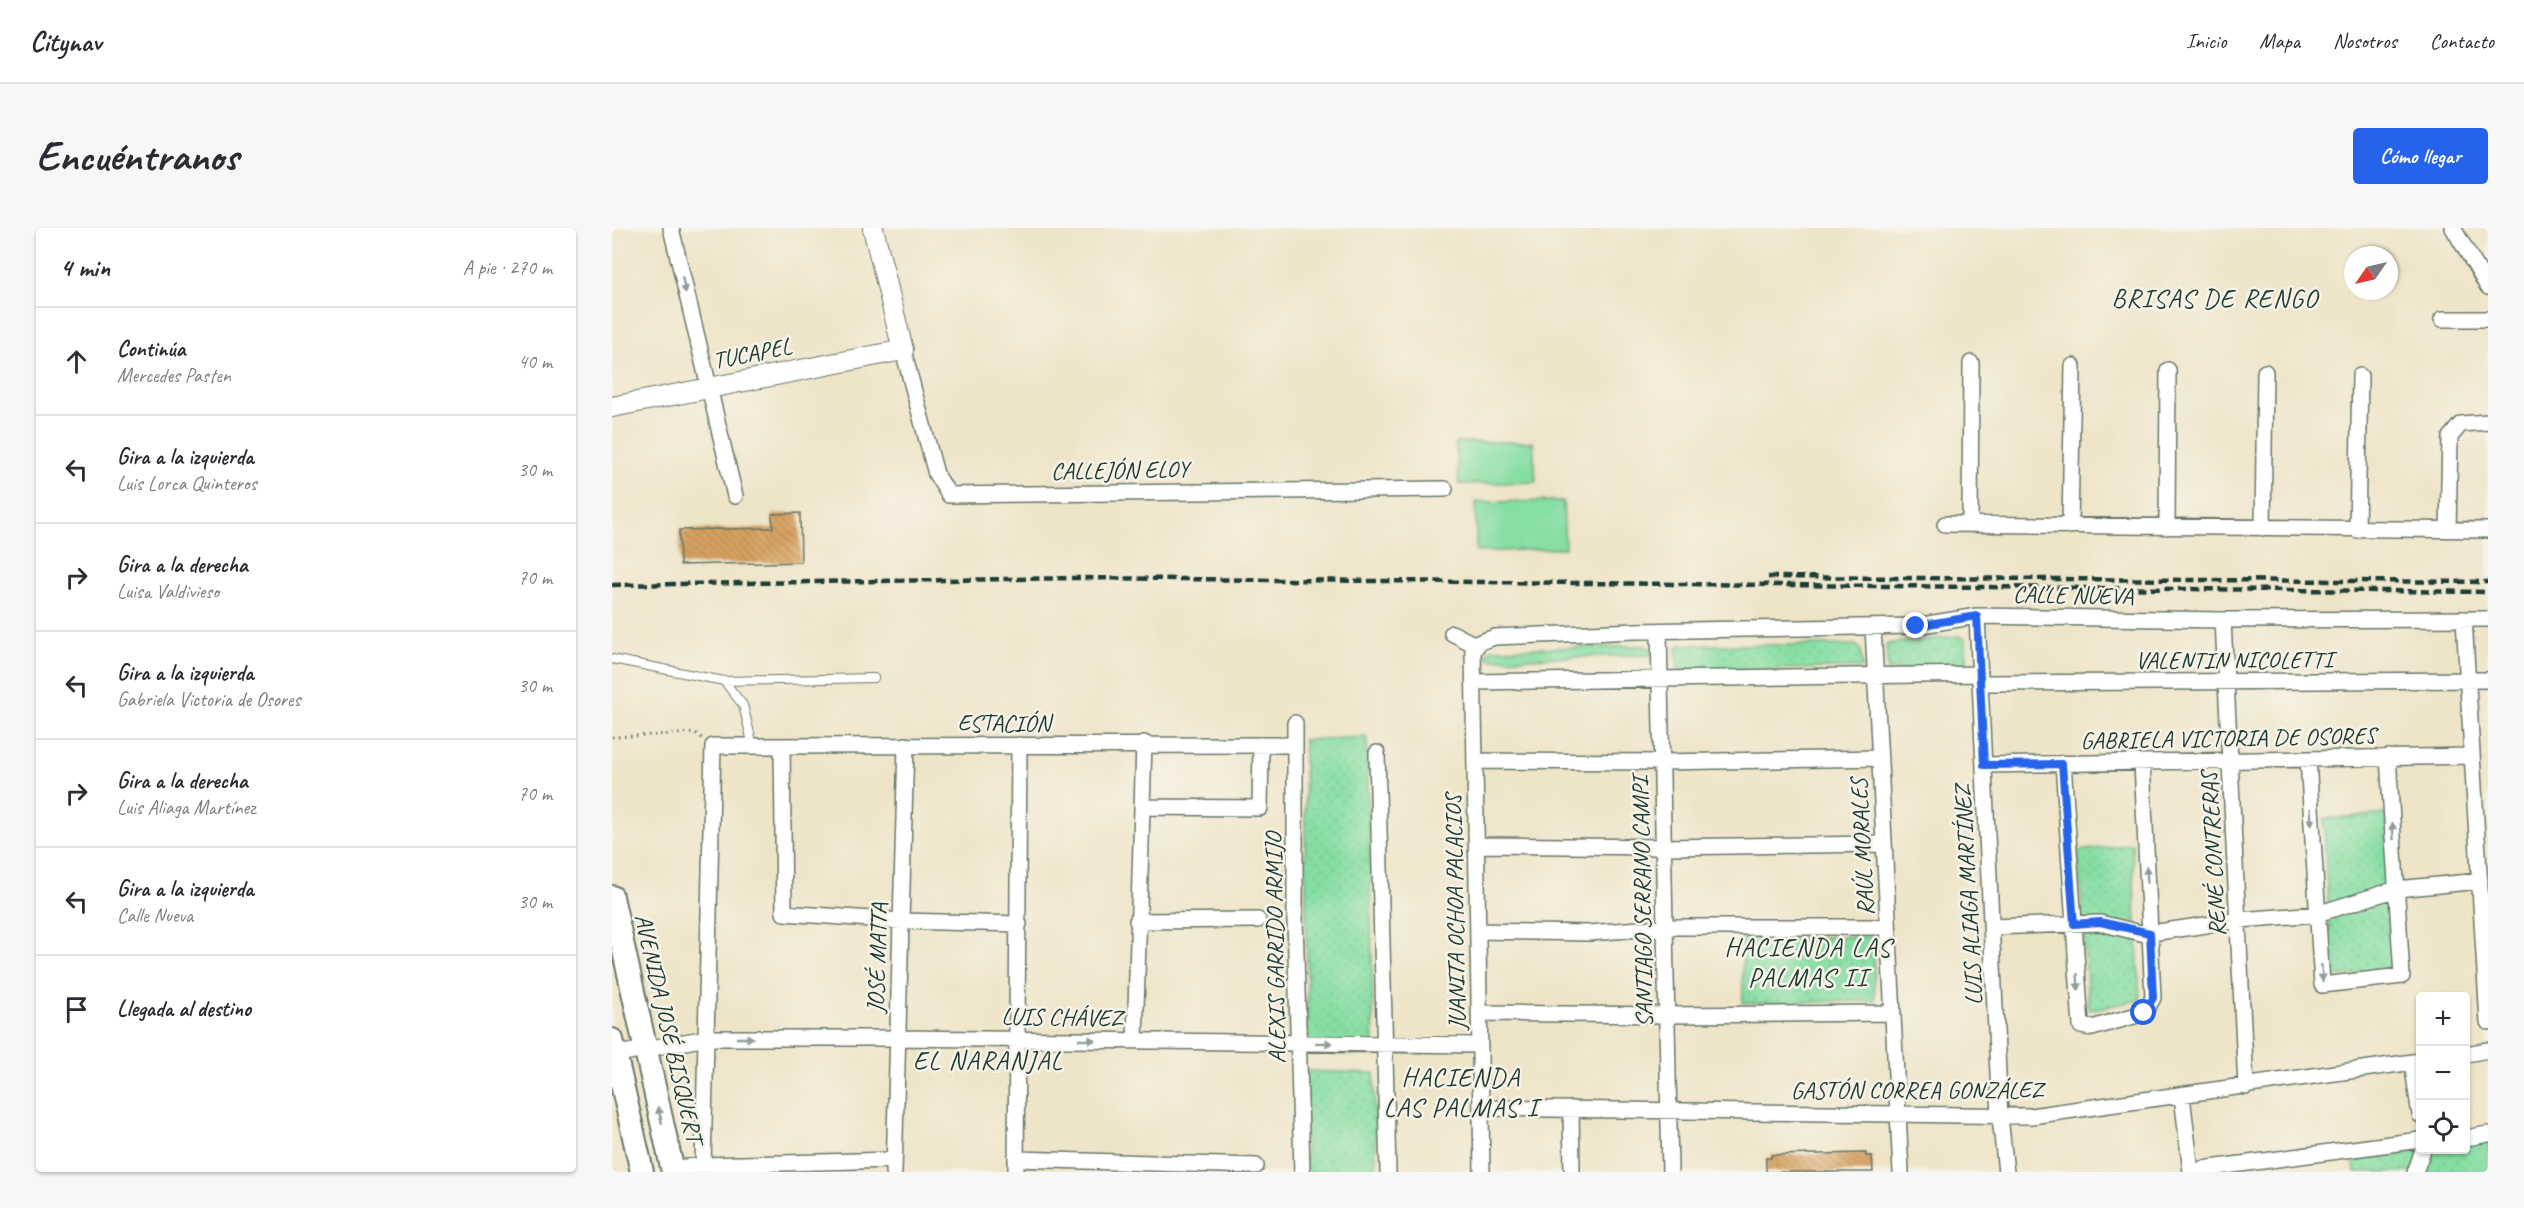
<!DOCTYPE html>
<html lang="es">
<meta charset="utf-8">
<style>
:root{--surface:#fff;--page:#f7f7f7;--text:#2b2b33;--muted:#7c7c81;--line:#e1e1e2;--accent:#2563eb}
body{margin:0;font-family:Caveat,sans-serif;background:var(--page);color:var(--text)}
.controls{position:absolute;right:18px;bottom:18px;display:grid;overflow:hidden;border-radius:6px;box-shadow:0 2px 4px #0004}
.controls button{width:54px;height:54px;display:grid;place-items:center;padding:0;border:0;border-bottom:2px solid var(--line);background:var(--surface);color:var(--text);font:30px sans-serif}
.compass{position:absolute;left:1732px;top:18px;width:54px;height:54px;border-radius:50%;background:var(--surface);box-shadow:0 2px 4px #0004;rotate:236deg}
.stop{position:absolute;width:18px;height:18px;margin:-14px;border:4px solid #2563eb;border-radius:50%;background:#fff}
.stop.end{background:#2563eb;border-color:#fff;box-shadow:0 2px 6px #0008}
.list{margin:0;padding:0;list-style:none}
h2{display:flex;justify-content:space-between;align-items:center;height:78px;margin:0;padding:0 24px;font-size:26px}
h2 small{font-size:20px;font-weight:400;color:var(--muted)}
.list li{display:grid;grid-template-columns:39px 1fr auto;gap:18px;align-items:center;box-sizing:border-box;height:108px;padding:0 24px;border-top:2px solid var(--line)}
.list b{display:block;font-size:22px;white-space:nowrap}
.list p{margin:0;font-size:20px;white-space:nowrap;color:var(--muted)}
.list em{font-size:20px;font-style:normal;color:var(--muted)}
.icon{flex:none;width:33px;height:33px;fill:none;stroke:currentColor;stroke-width:2;stroke-linecap:round;stroke-linejoin:round}
.map{position:relative;flex:none;width:1876px;height:944px;overflow:hidden;border-radius:6px}
header{display:flex;align-items:center;gap:36px;box-sizing:border-box;height:84px;padding:0 30px;background:var(--surface);border-bottom:2px solid var(--line)}
header strong{font-size:28px}
nav{display:flex;gap:33px;margin-inline-start:auto;font-size:21px}
.intro{display:flex;align-items:center;justify-content:space-between;box-sizing:border-box;height:144px;padding:0 36px}
h1{margin:0;font-size:42px}
.button{padding:15px 27px;border-radius:6px;background:var(--accent);color:#fff;font-size:21px;font-weight:700}
main{display:flex;gap:36px;padding:0 36px}
aside{flex:1;background:var(--surface);border-radius:6px;box-shadow:0 2px 4px #0004}
.map>svg:first-child{display:block}
.grass{fill:#85dea3;stroke:#528e6c;stroke-width:1.5}
.park{fill:url(#park-dots);stroke:#528e6c;stroke-width:1.5}
.building{fill:url(#building-back-hatch)}
.lines{fill:none;stroke-linecap:round;stroke-linejoin:round}
.service-casing{stroke:#677767;stroke-width:10}
.minor-casing{stroke:#677767;stroke-width:18}
.tertiary-casing{stroke:#677767;stroke-width:22}
.secondary-casing{stroke:#677767;stroke-width:26}
.path{stroke:#677767;stroke-width:3;stroke-dasharray:1.5 4.5;stroke-linecap:butt}
.service{stroke:#fff;stroke-width:8}
.minor{stroke:#fff;stroke-width:15}
.tertiary{stroke:#fff;stroke-width:20}
.secondary{stroke:#fff;stroke-width:22}
.rail{stroke:#1f3d34;stroke-width:4.5;stroke-dasharray:9 4.5;stroke-linecap:butt}
.oneway{fill:#8f9e9a}
.route{stroke:#2563eb;stroke-width:8}
.labels{text-anchor:middle;stroke-width:5;stroke-linejoin:round;paint-order:stroke}
.street-label{font-size:24px;fill:#1f3d34;stroke:#f7f3e8}
.neighbourhood-label{font-size:26px;letter-spacing:1.5px;fill:#1f3d34;stroke:#f7f3e8}
</style>
<header>
<strong>Citynav</strong>
<nav><a>Inicio</a><a>Mapa</a><a>Nosotros</a><a>Contacto</a></nav>
</header>
<div class="intro"><h1>Encuéntranos</h1><a class="button">Cómo llegar</a></div>
<main>
<aside>
<h2>4 min<small>A pie · 270 m</small></h2>
<ul class="list">
<li><svg class="icon" aria-label="ahead" viewBox="0 0 24 24"><path d="M12 20V5M6 11l6-6 6 6"/></svg><div><b>Continúa</b><p>Mercedes Pasten</p></div><em>40 m</em></li>
<li><svg class="icon" aria-label="left" viewBox="0 0 24 24"><path d="M17 20v-9H6M10 6l-5 5 5 5"/></svg><div><b>Gira a la izquierda</b><p>Luis Lorca Quinteros</p></div><em>30 m</em></li>
<li><svg class="icon" aria-label="right" viewBox="0 0 24 24"><path d="M7 20v-9h11M14 6l5 5-5 5"/></svg><div><b>Gira a la derecha</b><p>Luisa Valdivieso</p></div><em>70 m</em></li>
<li><svg class="icon" aria-label="left" viewBox="0 0 24 24"><path d="M17 20v-9H6M10 6l-5 5 5 5"/></svg><div><b>Gira a la izquierda</b><p>Gabriela Victoria de Osores</p></div><em>30 m</em></li>
<li><svg class="icon" aria-label="right" viewBox="0 0 24 24"><path d="M7 20v-9h11M14 6l5 5-5 5"/></svg><div><b>Gira a la derecha</b><p>Luis Aliaga Martínez</p></div><em>70 m</em></li>
<li><svg class="icon" aria-label="left" viewBox="0 0 24 24"><path d="M17 20v-9H6M10 6l-5 5 5 5"/></svg><div><b>Gira a la izquierda</b><p>Calle Nueva</p></div><em>30 m</em></li>
<li><svg class="icon" aria-label="arrive" viewBox="0 0 24 24"><path d="M6 21V4h12l-3 4 3 4H6"/></svg><div><b>Llegada al destino</b></div></li>
</ul>
</aside>
<div class="map">
<svg width="1876" height="944" viewBox="0 0 1876 944">
<defs>
<pattern id="park-dots" width="8" height="8" patternUnits="userSpaceOnUse" patternTransform="scale(1.5)"><rect width="8" height="8" fill="#85dea3"/><path d="M2 2h.1M6 6h.1" fill="none" stroke="#72bf8d" stroke-width="1.8" stroke-linecap="round"/></pattern>
<pattern id="building-back-hatch" width="6" height="6" patternUnits="userSpaceOnUse" patternTransform="scale(1.5)"><rect width="6" height="6" fill="#d8a25e"/><path d="M-1 5l2 2M0 0l6 6M5-1l2 2" fill="none" stroke="#af854e"/></pattern>
</defs>
<rect width="100%" height="100%" fill="#f7f3e8"/>
<filter id="ink" filterUnits="userSpaceOnUse"><feTurbulence type="fractalNoise" baseFrequency=".0167" numOctaves="2"/><feDisplacementMap in="SourceGraphic" scale="12" xChannelSelector="R" yChannelSelector="G"/><feConvolveMatrix kernelMatrix="1 2 1 2 8 2 1 2 1" color-interpolation-filters="sRGB"/></filter>
<filter id="wash" filterUnits="userSpaceOnUse"><feTurbulence type="fractalNoise" baseFrequency=".008" numOctaves="4" result="noise"/><feDisplacementMap in="SourceGraphic" scale="24" xChannelSelector="R" yChannelSelector="G"/><feGaussianBlur stdDeviation="1.35" result="paint"/><feColorMatrix in="noise" values="0 0 0 0 0 0 0 0 0 0 0 0 0 0 0 0 0 1.4 0 .05"/><feComposite in="paint" operator="in"/></filter>
<g filter="url(#wash)">
<rect width="100%" height="100%" fill="#eee4c7"/>
<!-- grass -->
<path class="grass" d="M 843,214 L 921,214 L 924,254 L 847,256 Z
M 951,273 L 953,320 L 864,324 L 864,274 Z
M 1032,418 L 1039,421 L 1041,427 L 875,431 L 875,425 L 881,421 Z"/>
<!-- park -->
<path class="park" d="M 1347,408 L 1354,411 L 1355,436 L 1351,441 L 1276,442 L 1274,416 Z
M 1068,417 L 1244,417 L 1248,421 L 1251,440 L 1066,442 L 1064,420 Z
M 755,509 L 762,827 L 696,826 L 692,512 Z
M 1774,586 L 1782,744 L 1719,749 L 1712,591 Z
M 1520,616 L 1528,772 L 1477,782 L 1466,623 Z
M 1261,708 L 1263,773 L 1131,775 L 1130,710 Z
M 691,843 L 762,845 L 764,944 L 694,944 Z
M 1870,913 L 1876,916 L 1876,944 L 1743,944 L 1742,932 L 1817,922 L 1854,922 L 1854,916 Z"/>
<g id="blocks">
<!-- building -->
<path class="building" d="M 188,285 L 189,334 L 68,337 L 67,302 L 161,300 L 160,286 Z
M 1254,925 L 1254,928 L 1260,928 L 1261,944 L 1154,944 L 1154,930 L 1159,930 L 1159,927 Z"/>
</g>
</g>
<g filter="url(#ink)">
<use href="#blocks" fill-opacity="0" stroke="#677767" stroke-width="1.5"/>
<g class="lines">
<defs>
<path id="service" d="M 0,431 L 112,453 L 262,450
M 112,453 L 131,477 L 141,518"/>
<path id="minor" d="M 59,0 L 123,268
M 1841,0 L 1876,59
M 1830,91 L 1876,91
M 291,122 L 324,246 L 337,267 L 833,261
M 1333,296 L 1876,302
M 1358,296 L 1359,135
M 1458,298 L 1461,138
M 1555,299 L 1556,142
M 1651,300 L 1653,144
M 1745,302 L 1748,148
M 1836,302 L 1838,209 L 1849,196 L 1876,194
M 1365,388 L 1388,889 L 1394,944
M 1852,391 L 1876,794
M 1611,392 L 1634,859
M 1261,399 L 1289,944
M 1047,403 L 1058,944
M 840,405 L 865,418
M 862,454 L 1368,446
M 1368,455 L 1876,452
M 683,495 L 683,690 L 690,944
M 170,518 L 172,685 L 289,693 L 407,696
M 765,525 L 776,944
M 1696,531 L 1710,757 L 1790,748 L 1776,529
M 863,533 L 1050,534 L 1268,530
M 1451,535 L 1469,798 L 1480,800 L 1532,785 L 1541,770 L 1530,534
M 1372,537 L 1860,528
M 530,579 L 648,580 L 649,517
M 865,617 L 1051,619 L 1272,616
M 525,693 L 646,692
M 1379,699 L 1488,695 L 1533,706 L 1627,692 L 1705,686 L 1785,661 L 1868,653
M 866,703 L 977,705 L 1053,699 L 1276,699
M 868,785 L 1055,787 L 1281,785
M 523,813 L 532,515
M 1854,826 L 1876,822
M 0,827 L 95,810 L 285,810 L 868,817
M 1800,834 L 1808,887
M 1570,868 L 1579,944
M 869,880 L 1419,888 L 1808,833
M 959,881 L 960,944
M 1854,910 L 1876,906
M 404,931 L 644,938
M 91,937 L 101,518 L 683,517
M 61,941 L 91,937 L 282,932
M 282,944 L 294,517
M 404,944 L 407,517
M 870,944 L 861,423 L 868,414 L 883,409 L 1023,403 L 1304,398 L 1365,388 L 1611,392 L 1876,391
M 1584,944 L 1591,941 L 1808,912
M 1803,944 L 1811,922"/>
<path id="tertiary" d="M 0,179 L 291,122 L 261,0"/>
<path id="secondary" d="M 0,669 L 61,944
M 0,812 L 30,944"/>
</defs>
<!-- service casing -->
<use href="#service" class="service-casing"/>
<!-- minor casing -->
<use href="#minor" class="minor-casing"/>
<!-- tertiary casing -->
<use href="#tertiary" class="tertiary-casing"/>
<!-- secondary casing -->
<use href="#secondary" class="secondary-casing"/>
<!-- path -->
<path class="path" d="M 0,509 L 83,505 L 90,510"/>
<!-- service -->
<use href="#service" class="service"/>
<!-- minor -->
<use href="#minor" class="minor"/>
<!-- tertiary -->
<use href="#tertiary" class="tertiary"/>
<!-- secondary -->
<use href="#secondary" class="secondary"/>
<!-- rail -->
<path class="rail" d="M 1156,349 L 1876,354
M 0,357 L 466,350 L 1876,364"/>
</g>
<!-- one-way arrows -->
<defs><path id="oneway-solid" d="M-6-.8H1V-3.2L6.5 0L1 3.2V.8H-6Z" transform="scale(1.5)"/></defs>
<g class="oneway">
<use href="#oneway-solid" transform="translate(72 57) rotate(77)"/>
<use href="#oneway-solid" transform="translate(1699 589) rotate(87)"/>
<use href="#oneway-solid" transform="translate(1781 603) rotate(-94)"/>
<use href="#oneway-solid" transform="translate(1535 647) rotate(-93)"/>
<use href="#oneway-solid" transform="translate(1710 745) rotate(86)"/>
<use href="#oneway-solid" transform="translate(1466 754) rotate(86)"/>
<use href="#oneway-solid" transform="translate(133 810)"/>
<use href="#oneway-solid" transform="translate(475 812) rotate(1)"/>
<use href="#oneway-solid" transform="translate(712 815) rotate(1)"/>
<use href="#oneway-solid" transform="translate(48 887) rotate(-103)"/>
</g>
</g>
<g class="lines" filter="url(#ink)">
<!-- route -->
<path class="route" d="M 1304,398 L 1365,388 L 1372,537 L 1450,536 L 1462,696 L 1488,694 L 1538,705 L 1541,770 L 1532,785"/>
</g>
<g class="labels">
<!-- street labels -->
<g class="street-label">
<text transform="translate(140 125) rotate(-11)" y="8">TUCAPEL</text>
<text transform="translate(508 242) rotate(-1)" y="8">CALLEJÓN ELOY</text>
<text transform="translate(1461 367) rotate(1)" y="8">CALLE NUEVA</text>
<text x="1622" y="440">VALENTIN NICOLETTI</text>
<text x="392" y="503">ESTACIÓN</text>
<text transform="translate(1616 510) rotate(-1)" y="8">GABRIELA VICTORIA DE OSORES</text>
<text transform="translate(1250 619) rotate(-93)" y="8">RAÚL MORALES</text>
<text transform="translate(1601 626) rotate(-93)" y="8">RENÉ CONTRERAS</text>
<text transform="translate(1356 667) rotate(-93)" y="8">LUIS ALIAGA MARTÍNEZ</text>
<text transform="translate(1030 674) rotate(-91)" y="8">SANTIAGO SERRANO CAMPI</text>
<text transform="translate(843 684) rotate(-91)" y="8">JUANITA OCHOA PALACIOS</text>
<text transform="translate(663 720) rotate(-91)" y="8">ALEXIS GARRIDO ARMIJO</text>
<text transform="translate(265 730) rotate(-88)" y="8">JOSÉ MATTA</text>
<text transform="translate(450 789) rotate(1)" y="8">LUIS CHÁVEZ</text>
<text transform="translate(57 800) rotate(77)" y="8">AVENIDA JOSÉ BISQUERT</text>
<text x="1305" y="870">GASTÓN CORREA GONZÁLEZ</text>
</g>
<!-- neighbourhood labels -->
<g class="neighbourhood-label">
<text x="1603" y="79">BRISAS DE RENGO</text>
<text x="1196" y="728">HACIENDA LAS<tspan x="1196" dy="30">PALMAS II</tspan></text>
<text x="376" y="841">EL NARANJAL</text>
<text x="849" y="858">HACIENDA<tspan x="849" dy="30">LAS PALMAS I</tspan></text>
</g>
</g>
</svg>
<div class="controls">
<button>+</button>
<button>−</button>
<button><svg class="icon" aria-label="locate" viewBox="0 0 24 24"><circle cx="12" cy="12" r="6"/><path d="M12 2v4M12 18v4M2 12h4M18 12h4"/></svg></button>
</div>
<svg class="compass" viewBox="-18 -18 36 36"><path d="M0-13l5 13h-10z" fill="#e53935"/><path d="M0 13l5-13h-10z" fill="#7c7c81"/></svg>
<div class="stop" style="left:1532px;top:785px"></div>
<div class="stop end" style="left:1304px;top:398px"></div>
</div>
</main>
